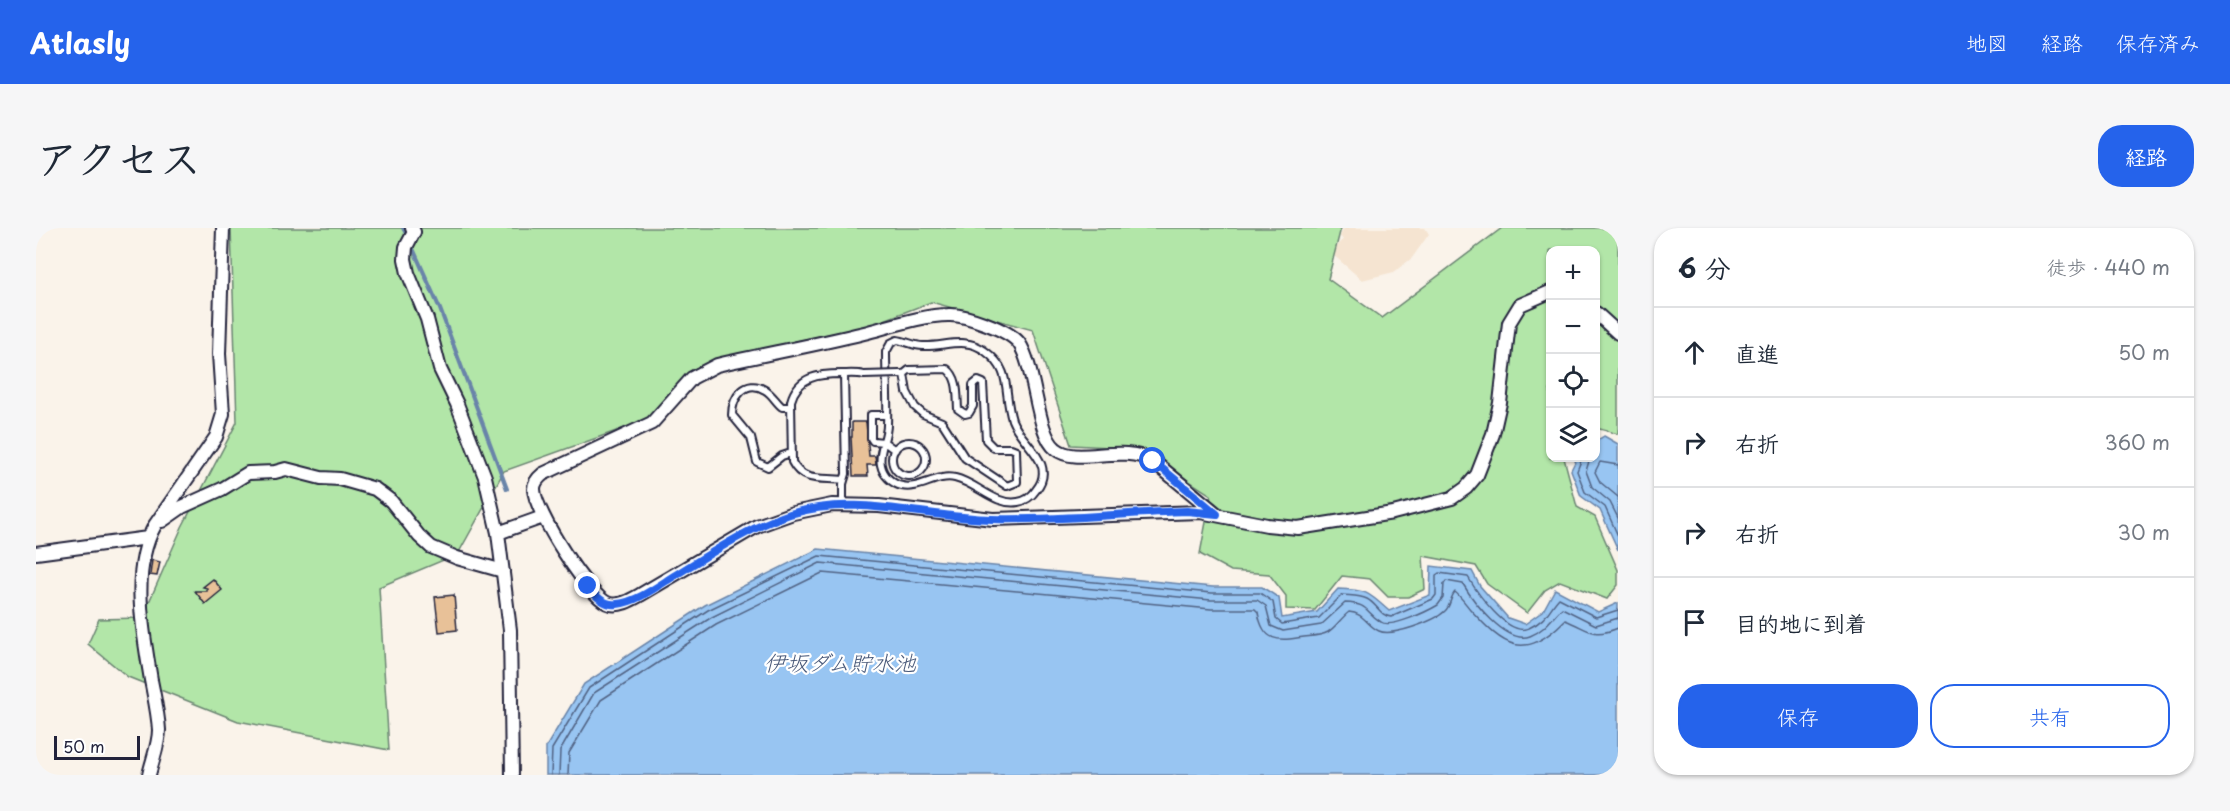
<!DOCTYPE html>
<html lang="ja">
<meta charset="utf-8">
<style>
:root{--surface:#fff;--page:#f6f6f7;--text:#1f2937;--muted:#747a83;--line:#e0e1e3;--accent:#2563eb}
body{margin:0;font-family:"Playpen Sans","Klee One",sans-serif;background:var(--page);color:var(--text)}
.controls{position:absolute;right:18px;top:18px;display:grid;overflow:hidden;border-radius:12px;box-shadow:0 2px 4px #0004}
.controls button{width:54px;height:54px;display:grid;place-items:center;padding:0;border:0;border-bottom:2px solid var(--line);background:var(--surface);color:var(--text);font:30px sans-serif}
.scale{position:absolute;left:18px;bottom:15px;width:86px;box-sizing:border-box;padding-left:6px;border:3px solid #22223b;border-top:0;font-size:16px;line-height:21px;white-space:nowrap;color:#22223b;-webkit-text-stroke:4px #fff;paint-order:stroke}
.stop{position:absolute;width:18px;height:18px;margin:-14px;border:4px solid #2563eb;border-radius:50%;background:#fff}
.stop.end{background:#2563eb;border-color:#fff;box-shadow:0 2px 6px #0008}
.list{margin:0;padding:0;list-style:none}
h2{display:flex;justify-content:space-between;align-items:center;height:78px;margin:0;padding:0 24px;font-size:26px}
h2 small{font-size:20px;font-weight:400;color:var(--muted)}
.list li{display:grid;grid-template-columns:39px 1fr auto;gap:18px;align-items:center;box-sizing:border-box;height:90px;padding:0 24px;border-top:2px solid var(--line)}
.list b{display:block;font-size:22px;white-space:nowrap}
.list em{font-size:20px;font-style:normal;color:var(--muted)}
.actions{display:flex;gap:12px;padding:18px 24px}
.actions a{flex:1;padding:14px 0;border:2px solid var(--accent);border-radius:24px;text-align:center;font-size:21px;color:var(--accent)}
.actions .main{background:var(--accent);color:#fff}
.icon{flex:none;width:33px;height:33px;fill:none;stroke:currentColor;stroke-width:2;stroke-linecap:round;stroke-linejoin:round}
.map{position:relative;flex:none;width:1582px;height:547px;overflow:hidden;border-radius:24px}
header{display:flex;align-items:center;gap:36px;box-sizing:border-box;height:84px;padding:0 30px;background:var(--accent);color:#fff}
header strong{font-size:28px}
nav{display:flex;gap:33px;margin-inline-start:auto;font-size:21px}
.intro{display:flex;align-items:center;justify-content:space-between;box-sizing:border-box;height:144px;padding:0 36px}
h1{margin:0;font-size:42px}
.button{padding:15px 27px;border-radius:24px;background:var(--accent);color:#fff;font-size:21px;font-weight:700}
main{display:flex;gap:36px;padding:0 36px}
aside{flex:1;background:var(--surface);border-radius:24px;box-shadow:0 2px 4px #0004}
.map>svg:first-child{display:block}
.built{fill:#f5e4d1}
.green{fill:#b2e6a8;stroke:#6a8472;stroke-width:1.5}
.water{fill:#98c5f2;stroke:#6984a9;stroke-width:1.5}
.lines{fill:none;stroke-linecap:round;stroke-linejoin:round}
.shore{stroke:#516384;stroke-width:1.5}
.stream{stroke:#6984a9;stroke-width:4}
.building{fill:#e8c198;stroke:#22223b;stroke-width:1.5}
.service-casing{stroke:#22223b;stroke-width:10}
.minor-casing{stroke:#22223b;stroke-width:16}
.path{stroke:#22223b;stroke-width:2;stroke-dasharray:6 4.5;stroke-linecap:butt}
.service{stroke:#fff;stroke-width:6}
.minor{stroke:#fff;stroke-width:12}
.service-bridge-casing{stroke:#22223b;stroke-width:10;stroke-linecap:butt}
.service-bridge{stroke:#fff;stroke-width:6}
.route{stroke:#2563eb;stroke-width:8}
.labels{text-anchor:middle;stroke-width:4.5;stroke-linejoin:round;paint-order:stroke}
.water-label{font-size:22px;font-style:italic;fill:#4b5b7b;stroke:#fff}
</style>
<header>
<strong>Atlasly</strong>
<nav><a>地図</a><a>経路</a><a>保存済み</a></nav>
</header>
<div class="intro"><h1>アクセス</h1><a class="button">経路</a></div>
<main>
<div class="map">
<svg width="1582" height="547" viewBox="0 0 1582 547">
<rect width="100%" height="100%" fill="#faf3ea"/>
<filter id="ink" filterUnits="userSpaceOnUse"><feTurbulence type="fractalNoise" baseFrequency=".0167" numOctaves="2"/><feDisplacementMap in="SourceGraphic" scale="12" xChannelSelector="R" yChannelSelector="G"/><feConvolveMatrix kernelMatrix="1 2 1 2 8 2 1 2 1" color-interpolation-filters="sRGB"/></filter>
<g filter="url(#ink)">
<!-- built -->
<path class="built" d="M 1308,0 L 1389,0 L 1393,6 L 1376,30 L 1358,44 L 1326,52 L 1295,25 L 1307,12 L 1304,8 Z"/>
<!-- green -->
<path class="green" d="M 195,0 L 1305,0 L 1292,51 L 1346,90 L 1466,0 L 1582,0 L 1582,206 L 1560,200 L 1560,22 L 1514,22 L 1514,230 L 1528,230 L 1541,279 L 1559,289 L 1582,342 L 1582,357 L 1571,371 L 1524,353 L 1509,362 L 1491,385 L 1451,356 L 1440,338 L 1387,328 L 1389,361 L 1372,369 L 1352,369 L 1334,351 L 1306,348 L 1279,382 L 1250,381 L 1250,368 L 1233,346 L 1195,343 L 1164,326 L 1175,267 L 1108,224 L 1095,220 L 1035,217 L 997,102 L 895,74 L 835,97 L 691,128 L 656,142 L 611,192 L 468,243 L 422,326 L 343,359 L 353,522 L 202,493 L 92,449 L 52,416 L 63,391 L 106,390 L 146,299 L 201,194 Z"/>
<!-- water -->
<path class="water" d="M 1568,208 L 1582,216 L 1582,322 L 1564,282 L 1545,268 L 1535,242 L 1541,230 L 1560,230 L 1560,213 Z
M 782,321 L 1177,359 L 1226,359 L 1243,370 L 1246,390 L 1281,384 L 1302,361 C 1331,362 1332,364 1353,383 L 1394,367 L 1395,338 L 1436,343 L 1444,358 L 1472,390 L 1489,396 L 1507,383 L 1519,361 L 1562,384 L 1582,375 L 1582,547 L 510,547 L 510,519 L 548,456 L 669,377 Z"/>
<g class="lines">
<!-- shore -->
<path class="shore" d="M 1546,230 L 1541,243 L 1549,264 L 1569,279 L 1582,308
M 1554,230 L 1550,243 L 1556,259 L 1574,274 L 1582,290
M 1582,237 L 1564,234 L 1559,244 L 1564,254 L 1582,269
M 515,547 L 516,521 L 553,460 L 672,382 L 783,328 L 1176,365 L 1224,365 L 1237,374 L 1240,391 L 1246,396 L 1283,390 L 1306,367 C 1315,368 1323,367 1331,371 C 1341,376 1344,388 1355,389 L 1397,371 L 1400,367 L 1400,347 L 1403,345 L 1432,349 C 1440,363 1472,410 1493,400 C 1511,392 1512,382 1523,370 L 1560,389 L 1582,382
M 523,547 L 524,523 L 558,465 L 676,389 L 784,335 L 1175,372 L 1221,372 L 1230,378 L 1235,398 L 1247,403 L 1285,397 L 1309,375 C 1334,376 1328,383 1345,394 C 1355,401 1392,383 1402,377 L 1407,370 L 1408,356 L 1410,353 L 1427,356 C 1437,373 1470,417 1494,408 C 1508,403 1516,390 1526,380 L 1560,397 L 1582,390
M 532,547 L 533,525 L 565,472 L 680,397 L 786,345 L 1175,381 L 1219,381 L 1222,384 C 1227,415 1242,413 1268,409 C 1276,408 1285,408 1292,404 C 1300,399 1305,390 1313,384 C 1328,385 1331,398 1343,403 C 1356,409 1399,393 1409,383 C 1415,378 1414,369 1419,364 C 1424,368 1429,375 1434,381 C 1468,419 1488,434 1529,392 C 1553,401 1556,411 1582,400"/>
<!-- stream -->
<path class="stream" d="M 367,0 L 372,9
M 375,16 L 404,81 L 471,261"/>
</g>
<!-- building -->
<path class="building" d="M 816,194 L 830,194 L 833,228 L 839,228 L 840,237 L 831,237 L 832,248 L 817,248 L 815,209 L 816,209 Z
M 116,332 L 124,334 L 121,348 L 114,347 Z
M 177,351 L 186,362 L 169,376 L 159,363 L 171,363 L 171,360 L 167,359 Z
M 418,367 L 421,402 L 403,404 L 399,369 Z"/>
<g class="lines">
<defs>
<path id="service" d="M 861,112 C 870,113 878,118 887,118 C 909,119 929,108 949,123 C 977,143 967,164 976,192 C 985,216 1022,235 1000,262 C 996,268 989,273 982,274 C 959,278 941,255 919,250 C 900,246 884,262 866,258 C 856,256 847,247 845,237 C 842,223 851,210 851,197 C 852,172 850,148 850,124 L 855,115 Z
M 864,146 L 868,146 L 873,142 L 911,141 C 923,150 921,168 922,181 L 929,186 L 933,185 L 937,178 L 937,157 L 942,153 L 947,155 L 950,212 L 958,220 L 975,220 L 980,222 L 981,254 L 971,258 L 929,230 L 906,194 L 887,186 L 879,179 L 871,164 L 868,146
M 754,179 L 746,179 C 740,174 736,166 729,162 C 710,150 696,169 696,187 L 715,210 L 721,234 L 732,239 L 746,228 L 755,225
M 851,187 L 835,187 L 835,210 L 837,213 L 848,214 L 859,222
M856 231a17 17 0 1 1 34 0a17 17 0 1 1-34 0Z
M 808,252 C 788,249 767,256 756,234 L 755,173 C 762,148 783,146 805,146 C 812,146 821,145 828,147
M 807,277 L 807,256 L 810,246 L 808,146"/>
<path id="minor" d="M 376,0 L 378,4 L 370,19 L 369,31 L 372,45 L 391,91 L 404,141 L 421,176 L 449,249 L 462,305
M 1560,85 L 1582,105
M 1181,286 L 1117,233 C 1085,215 1041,238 1020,221 C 1000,206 1000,140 983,115 C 973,102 929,86 912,87 C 888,87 852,99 828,105 C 779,117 730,126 681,137 L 656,150 L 616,195 L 507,246 C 502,250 498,255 498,261 C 498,282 554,372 574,376 C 585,378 595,372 604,367 L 721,298 L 757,285 L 796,277 L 843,278 L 957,291 L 1164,284 L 1231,297 L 1262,300 L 1357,285 L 1416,270 L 1430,260 L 1441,247 L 1457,206 L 1464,175 L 1473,95 L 1484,77 L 1514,64
M 126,293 L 146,279 L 186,261 L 212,245 L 239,244 L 250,241 L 285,250 L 304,251 L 339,261 L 355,273 L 383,308 L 395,319 L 421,330 L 467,343
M 0,325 L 112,310
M 113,547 C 116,533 123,516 123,502 C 122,485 118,468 115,452 C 107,403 94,342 119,297 L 180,209 L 187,186 L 183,126 L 187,0
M 476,547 L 474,402 L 462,305 L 507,289"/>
</defs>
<!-- service casing -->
<use href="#service" class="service-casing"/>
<!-- minor casing -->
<use href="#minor" class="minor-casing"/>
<!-- path -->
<path class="path" d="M 0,1 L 7,0"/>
<!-- service -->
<use href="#service" class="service"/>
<!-- minor -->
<use href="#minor" class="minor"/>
<defs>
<path id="service-bridge" d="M 828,147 L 864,146"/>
</defs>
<!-- service-bridge casing -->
<use href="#service-bridge" class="service-bridge-casing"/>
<!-- service-bridge -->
<use href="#service-bridge" class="service-bridge"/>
</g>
</g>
<g class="lines" filter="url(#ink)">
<!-- route -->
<path class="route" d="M 552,358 C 559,368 569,378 581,376 C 601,374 622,358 638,348 C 675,325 712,300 754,286 C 821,265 888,290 956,291 C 1021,293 1086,285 1151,283 L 1181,286 L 1117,233"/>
</g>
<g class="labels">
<!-- water labels -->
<g class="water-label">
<text x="804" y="443">伊坂ダム貯水池</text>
</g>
</g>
</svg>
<div class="controls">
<button>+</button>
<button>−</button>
<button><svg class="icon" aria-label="locate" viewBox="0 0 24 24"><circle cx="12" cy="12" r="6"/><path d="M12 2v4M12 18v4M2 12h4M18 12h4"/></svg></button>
<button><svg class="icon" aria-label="layers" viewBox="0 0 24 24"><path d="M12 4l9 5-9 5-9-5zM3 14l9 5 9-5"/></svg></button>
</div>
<div class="scale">50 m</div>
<div class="stop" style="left:1117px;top:233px"></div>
<div class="stop end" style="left:552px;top:358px"></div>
</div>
<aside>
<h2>6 分<small>徒歩 · 440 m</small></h2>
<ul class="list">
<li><svg class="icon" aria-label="ahead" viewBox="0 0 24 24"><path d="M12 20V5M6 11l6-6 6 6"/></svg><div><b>直進</b></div><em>50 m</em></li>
<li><svg class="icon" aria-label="right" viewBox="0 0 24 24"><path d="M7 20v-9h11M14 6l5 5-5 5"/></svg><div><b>右折</b></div><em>360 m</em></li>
<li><svg class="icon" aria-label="right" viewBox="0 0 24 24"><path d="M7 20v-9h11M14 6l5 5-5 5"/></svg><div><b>右折</b></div><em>30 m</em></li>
<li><svg class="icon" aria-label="arrive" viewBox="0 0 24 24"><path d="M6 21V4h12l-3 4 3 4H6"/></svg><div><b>目的地に到着</b></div></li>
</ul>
<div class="actions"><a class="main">保存</a><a>共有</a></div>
</aside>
</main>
